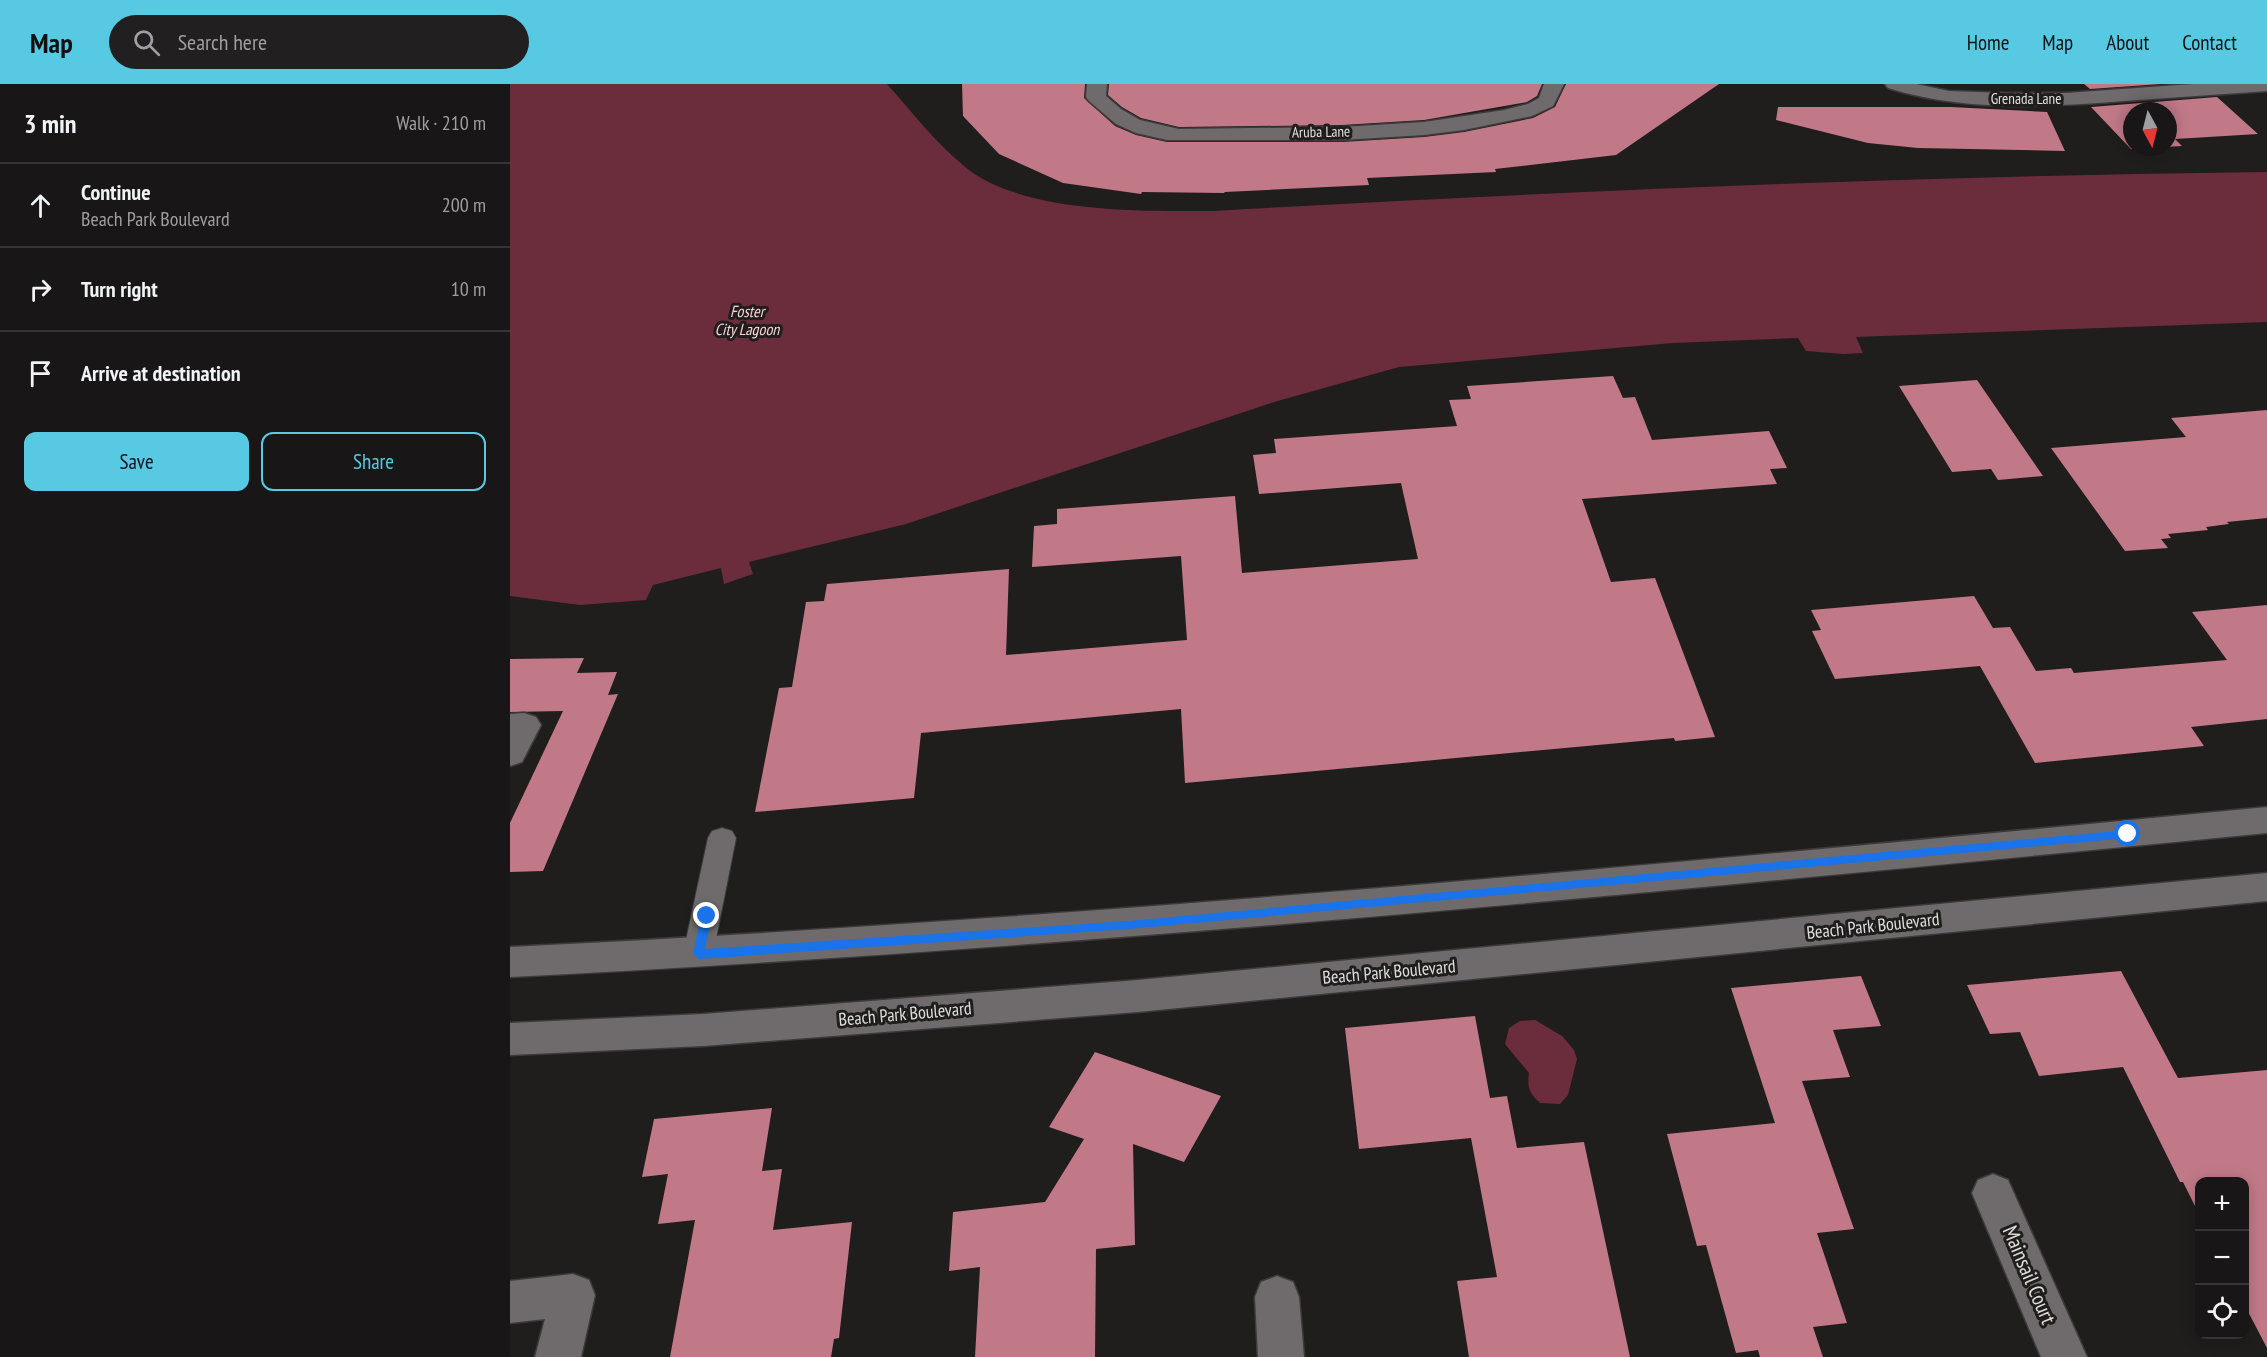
<!DOCTYPE html>
<meta charset="utf-8">
<style>
:root{--surface:#181616;--page:#211f1f;--text:#f1f3f6;--muted:#9f9fa1;--line:#363535;--accent:#58c9e3}
body{margin:0;font-family:"PT Sans Narrow",sans-serif;background:var(--page);color:var(--text)}
.controls{position:absolute;right:18px;bottom:18px;display:grid;overflow:hidden;border-radius:12px;box-shadow:0 3px 15px #0003}
.controls button{width:54px;height:54px;display:grid;place-items:center;padding:0;border:0;border-bottom:2px solid var(--line);background:var(--surface);color:var(--text);font:30px sans-serif}
.compass{position:absolute;left:1613px;top:18px;width:54px;height:54px;border-radius:50%;background:var(--surface);box-shadow:0 3px 15px #0003;rotate:173deg}
.stop{position:absolute;width:18px;height:18px;margin:-14px;border:4px solid #1a73e8;border-radius:50%;background:#fff}
.stop.end{background:#1a73e8;border-color:#fff;box-shadow:0 2px 6px #0008}
.list{margin:0;padding:0;list-style:none}
h2{display:flex;justify-content:space-between;align-items:center;height:78px;margin:0;padding:0 24px;font-size:26px}
h2 small{font-size:20px;font-weight:400;color:var(--muted)}
.list li{display:grid;grid-template-columns:39px 1fr auto;gap:18px;align-items:center;box-sizing:border-box;height:84px;padding:0 24px;border-top:2px solid var(--line)}
.list b{display:block;font-size:22px;white-space:nowrap}
.list p{margin:0;font-size:20px;white-space:nowrap;color:var(--muted)}
.list em{font-size:20px;font-style:normal;color:var(--muted)}
.actions{display:flex;gap:12px;padding:18px 24px}
.actions a{flex:1;padding:14px 0;border:2px solid var(--accent);border-radius:12px;text-align:center;font-size:21px;color:var(--accent)}
.actions .main{background:var(--accent);color:#111}
.icon{flex:none;width:33px;height:33px;fill:none;stroke:currentColor;stroke-width:2;stroke-linecap:round;stroke-linejoin:round}
.map{position:relative;flex:none;width:1757px;height:1273px;overflow:hidden}
header{display:flex;align-items:center;gap:36px;box-sizing:border-box;height:84px;padding:0 30px;background:var(--accent);color:#111}
header strong{font-size:28px}
nav{display:flex;gap:33px;margin-inline-start:auto;font-size:21px}
.search{width:420px;height:54px;background:var(--page);display:flex;align-items:center;gap:15px;box-sizing:border-box;padding:0 21px;border-radius:33px;color:var(--muted);font-size:22px}
main{display:flex}
aside{flex:1;background:var(--surface)}
.map>svg:first-child{display:block}
.water{fill:#6b2c3c}
.building{fill:#c17988;fill-rule:evenodd}
.lines{fill:none;stroke-linecap:round;stroke-linejoin:round}
.lane-casing{stroke:#3d3a3b;stroke-width:2}
.street-casing{stroke:#3d3a3b;stroke-width:3}
.secondary-casing{stroke:#3d3a3b;stroke-width:3}
.lane{fill:#6f6b6c;fill-rule:evenodd}
.street{fill:#6f6b6c;fill-rule:evenodd}
.secondary{fill:#6f6b6c;fill-rule:evenodd}
.route{fill:#1a73e8}
.labels{text-anchor:middle;stroke-width:6;stroke-linejoin:round;paint-order:stroke}
.far-street-label{font-size:15px;fill:#e0ddde;stroke:#201d1d}
.far-water-label{font-size:16px;font-style:italic;fill:#fbd1d8;stroke:#201d1d}
.street-label{font-size:18px;fill:#e0ddde;stroke:#201d1d}
.near-street-label{font-size:21px;fill:#e0ddde;stroke:#201d1d}
</style>
<header>
<strong>Map</strong>
<div class="search"><svg class="icon" aria-label="search" viewBox="0 0 24 24"><circle cx="10" cy="10" r="6"/><path d="M15 15l6 6"/></svg>Search here</div>
<nav><a>Home</a><a>Map</a><a>About</a><a>Contact</a></nav>
</header>
<main>
<aside>
<h2>3 min<small>Walk · 210 m</small></h2>
<ul class="list">
<li><svg class="icon" aria-label="ahead" viewBox="0 0 24 24"><path d="M12 20V5M6 11l6-6 6 6"/></svg><div><b>Continue</b><p>Beach Park Boulevard</p></div><em>200 m</em></li>
<li><svg class="icon" aria-label="right" viewBox="0 0 24 24"><path d="M7 20v-9h11M14 6l5 5-5 5"/></svg><div><b>Turn right</b></div><em>10 m</em></li>
<li><svg class="icon" aria-label="arrive" viewBox="0 0 24 24"><path d="M6 21V4h12l-3 4 3 4H6"/></svg><div><b>Arrive at destination</b></div></li>
</ul>
<div class="actions"><a class="main">Save</a><a>Share</a></div>
</aside>
<div class="map">
<svg width="1757" height="1273" viewBox="0 0 1757 1273">
<rect width="100%" height="100%" fill="#201d1d"/>
<!-- water -->
<path class="water" d="M 0,0 L 377,0 C 403,29 428,62 459,86 C 519,130 633,127 704,127 C 1055,107 1406,92 1757,88 L 1757,238 L 1346,253 L 1353,269 L 1333,270 L 1296,267 L 1288,254 L 1163,259 L 889,283 L 764,318 L 396,440 L 239,478 L 243,490 L 214,500 L 211,484 L 143,501 L 136,516 L 70,521 L 0,512 Z
M 1025,936 L 1052,952 L 1064,966 L 1067,975 L 1058,1011 L 1050,1020 L 1030,1019 C 1019,1009 1017,1004 1019,989 L 995,960 L 999,944 L 1010,937 Z"/>
<!-- building -->
<path class="building" d="M 452,0 L 575,0 L 574,14 L 605,42 L 626,51 L 657,58 L 832,58 L 914,53 L 954,48 L 1023,34 L 1045,23 L 1056,0 L 1209,0 L 1106,71 L 985,85 L 986,88 L 857,94 L 859,101 L 715,108 L 714,109 L 632,108 L 631,110 L 553,99 L 489,70 L 453,32 Z
M 599,0 L 1032,0 L 1027,12 L 1017,18 L 914,36 L 832,41 L 669,43 L 631,34 L 612,23 L 598,11 Z
M 1574,0 L 1651,0 L 1580,5 Z
M 1707,13 L 1748,50 L 1665,55 L 1672,62 L 1621,65 L 1581,23 ZM 1622,27 L 1658,27 L 1658,63 L 1622,63 Z
M 1268,23 L 1441,23 L 1537,28 L 1555,67 L 1408,64 L 1358,59 L 1266,36 Z
M 1103,292 L 1113,314 L 1125,313 L 1142,356 L 1259,347 L 1277,384 L 1260,385 L 1267,400 L 1072,415 L 1101,498 L 1145,494 L 1205,653 L 1165,657 L 1164,654 L 675,699 L 671,625 L 411,649 L 404,714 L 245,728 L 269,604 L 282,603 L 296,518 L 314,517 L 317,500 L 499,485 L 496,571 L 677,556 L 671,472 L 522,483 L 524,442 L 547,440 L 547,425 L 725,412 L 732,489 L 908,475 L 891,399 L 749,410 L 743,371 L 766,369 L 764,355 L 947,342 L 939,316 L 961,315 L 957,302 Z
M 1467,296 L 1533,392 L 1488,396 L 1481,385 L 1442,388 L 1389,302 Z
M 1757,326 L 1757,434 L 1717,438 L 1719,440 L 1696,443 L 1698,446 L 1658,450 L 1661,454 L 1651,455 L 1658,464 L 1615,467 L 1541,364 L 1676,353 L 1661,334 Z
M 1464,512 L 1483,544 L 1500,543 L 1526,587 L 1561,584 L 1564,589 L 1717,576 L 1682,528 L 1757,521 L 1757,635 L 1681,643 L 1694,662 L 1525,679 L 1470,582 L 1325,595 L 1302,547 L 1311,546 L 1301,526 Z
M 74,574 L 67,589 L 107,588 L 98,611 L 108,610 L 33,787 L 0,788 L 0,739 L 53,627 L 0,628 L 0,575 Z
M 1611,887 L 1668,994 L 1757,986 L 1757,1264 L 1734,1220 L 1734,1098 L 1689,1098 L 1689,1130 L 1673,1098 L 1670,1098 L 1613,983 L 1529,992 L 1510,948 L 1480,950 L 1457,901 Z
M 1351,892 L 1371,942 L 1323,946 L 1340,993 L 1292,997 L 1344,1145 L 1307,1149 L 1337,1239 L 1303,1243 L 1313,1273 L 1250,1273 L 1248,1266 L 1226,1269 L 1196,1161 L 1187,1162 L 1157,1050 L 1265,1039 L 1221,904 Z
M 965,932 L 980,1014 L 997,1012 L 1007,1064 L 1074,1058 L 1120,1273 L 959,1273 L 947,1197 L 987,1193 L 961,1054 L 849,1065 L 835,944 Z
M 585,968 L 711,1012 L 674,1078 L 623,1060 L 625,1161 L 586,1165 L 585,1273 L 465,1273 L 470,1183 L 439,1187 L 443,1128 L 535,1118 L 574,1055 L 539,1043 Z
M 262,1024 L 252,1087 L 272,1085 L 263,1146 L 342,1138 L 329,1254 L 324,1255 L 321,1273 L 160,1273 L 185,1136 L 148,1140 L 158,1090 L 132,1093 L 144,1035 Z"/>
<g class="lines">
<defs>
<path id="lane" d="M 212,744 L 222,747 L 226,754 L 203,870 L 198,878 L 188,882 L 178,878 L 173,870 L 198,754 L 202,747 Z"/>
<path id="street" d="M 577,0 L 597,0 L 596,12 L 611,25 L 630,36 L 669,45 L 832,43 L 914,38 L 994,26 L 1018,20 L 1029,14 L 1034,0 L 1054,0 L 1043,22 L 1022,32 L 954,46 L 914,51 L 832,56 L 657,56 L 626,49 L 606,40 L 579,17 L 576,13 Z
M 1375,0 L 1406,0 L 1439,7 L 1496,9 L 1556,9 L 1683,0 L 1757,0 L 1757,7 C 1710,10 1662,14 1615,17 C 1536,23 1454,28 1378,4 Z
M 14,629 L 26,633 L 31,641 L 12,678 L 0,682 L 0,630 Z
M 1483,1090 L 1498,1096 L 1577,1273 L 1531,1273 L 1462,1109 L 1468,1096 Z
M 63,1190 L 79,1196 L 85,1211 L 71,1273 L 25,1273 L 35,1235 L 0,1239 L 0,1197 Z
M 767,1192 L 783,1198 L 789,1213 L 794,1273 L 748,1273 L 745,1213 L 751,1198 Z"/>
<path id="secondary" d="M 1757,723 L 1757,749 C 1172,806 587,863 0,893 L 0,863 C 587,834 1172,779 1757,723 Z
M 1757,789 L 1757,817 L 628,928 L 193,962 L 0,971 L 0,939 L 193,930 L 628,896 Z"/>
</defs>
<!-- lane casing -->
<use href="#lane" class="lane-casing"/>
<!-- street casing -->
<use href="#street" class="street-casing"/>
<!-- secondary casing -->
<use href="#secondary" class="secondary-casing"/>
<!-- lane -->
<use href="#lane" class="lane"/>
<!-- street -->
<use href="#street" class="street"/>
<!-- secondary -->
<use href="#secondary" class="secondary"/>
</g>
<!-- route -->
<path class="route" d="M 1618,746 L 1623,750 L 1618,754 L 618,845 L 189,875 L 183,870 L 191,832 L 197,828 L 202,832 L 195,865 L 618,837 Z"/>
<g class="labels">
<!-- far-street labels -->
<g class="far-street-label">
<text x="1516" y="20">Grenada Lane</text>
<text transform="translate(811 48) rotate(-1)" y="5">Aruba Lane</text>
</g>
<!-- far-water labels -->
<g class="far-water-label">
<text x="237" y="233">Foster<tspan x="237" dy="18">City Lagoon</tspan></text>
</g>
<!-- street labels -->
<g class="street-label">
<text transform="translate(1363 842) rotate(-6)" y="6">Beach Park Boulevard</text>
<text transform="translate(879 888) rotate(-5)" y="6">Beach Park Boulevard</text>
<text transform="translate(395 930) rotate(-5)" y="6">Beach Park Boulevard</text>
</g>
<!-- near-street labels -->
<g class="near-street-label">
<text transform="translate(1519 1191) rotate(67)" y="7">Mainsail Court</text>
</g>
</g>
</svg>
<div class="controls">
<button>+</button>
<button>−</button>
<button><svg class="icon" aria-label="locate" viewBox="0 0 24 24"><circle cx="12" cy="12" r="6"/><path d="M12 2v4M12 18v4M2 12h4M18 12h4"/></svg></button>
</div>
<svg class="compass" viewBox="-18 -18 36 36"><path d="M0-13l5 13h-10z" fill="#e53935"/><path d="M0 13l5-13h-10z" fill="#9f9fa1"/></svg>
<div class="stop" style="left:1618px;top:750px"></div>
<div class="stop end" style="left:197px;top:832px"></div>
</div>
</main>
